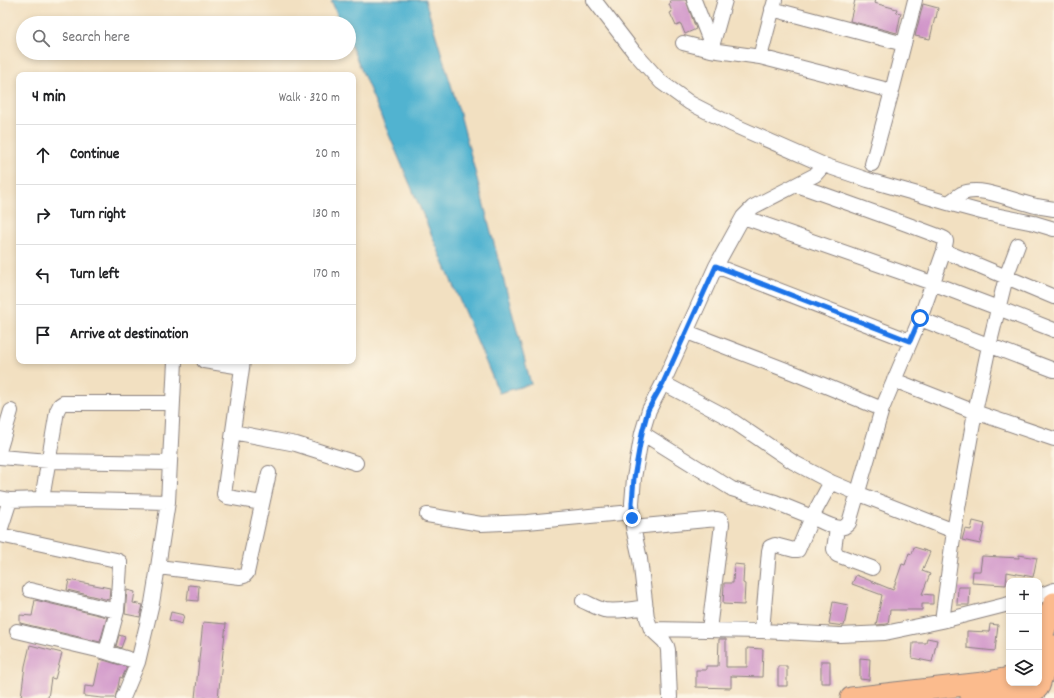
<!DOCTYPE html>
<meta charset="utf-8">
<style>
:root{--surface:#fff;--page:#f6f6f6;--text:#202124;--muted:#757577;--line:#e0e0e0}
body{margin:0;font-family:Dekko,sans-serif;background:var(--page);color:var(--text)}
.controls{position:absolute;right:12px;bottom:12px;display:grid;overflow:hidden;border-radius:8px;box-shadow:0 2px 6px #0003}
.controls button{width:36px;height:36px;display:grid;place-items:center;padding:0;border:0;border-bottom:1px solid var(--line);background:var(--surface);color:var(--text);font:20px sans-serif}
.stop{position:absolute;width:12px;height:12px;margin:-9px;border:3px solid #1a73e8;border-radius:50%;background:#fff}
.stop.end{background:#1a73e8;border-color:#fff;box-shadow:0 1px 4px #0008}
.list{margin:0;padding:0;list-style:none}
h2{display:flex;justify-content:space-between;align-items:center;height:52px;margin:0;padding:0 16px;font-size:17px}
h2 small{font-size:13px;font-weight:400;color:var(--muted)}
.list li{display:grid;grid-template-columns:26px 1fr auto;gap:12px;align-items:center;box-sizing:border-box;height:60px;padding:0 16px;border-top:1px solid var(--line)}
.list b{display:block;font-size:15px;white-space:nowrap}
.list em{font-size:13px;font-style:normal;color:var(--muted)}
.icon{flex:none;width:22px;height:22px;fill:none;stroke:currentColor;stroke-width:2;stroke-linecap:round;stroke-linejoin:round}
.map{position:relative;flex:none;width:1054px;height:698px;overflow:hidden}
.search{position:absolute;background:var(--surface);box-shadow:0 2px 6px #0003;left:16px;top:16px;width:340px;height:44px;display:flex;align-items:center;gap:10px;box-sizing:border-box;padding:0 14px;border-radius:22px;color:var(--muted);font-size:15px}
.panel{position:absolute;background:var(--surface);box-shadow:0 2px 6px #0003;left:16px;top:72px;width:340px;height:292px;border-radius:8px}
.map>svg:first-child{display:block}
.water{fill:#51b3d0;stroke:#3a6a86}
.building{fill:#d196ca}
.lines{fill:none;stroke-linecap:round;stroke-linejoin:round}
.minor-casing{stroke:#8a817e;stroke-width:16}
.highway-casing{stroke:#8a817e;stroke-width:23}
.minor{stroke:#fff;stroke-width:14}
.highway{stroke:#fbbb8d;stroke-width:21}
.route{stroke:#1a73e8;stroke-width:5}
</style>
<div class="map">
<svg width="1054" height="698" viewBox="0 0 1054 698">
<rect width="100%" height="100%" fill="#fcf5e5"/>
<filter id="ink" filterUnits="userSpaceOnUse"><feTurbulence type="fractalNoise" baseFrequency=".025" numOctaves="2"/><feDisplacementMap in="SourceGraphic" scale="8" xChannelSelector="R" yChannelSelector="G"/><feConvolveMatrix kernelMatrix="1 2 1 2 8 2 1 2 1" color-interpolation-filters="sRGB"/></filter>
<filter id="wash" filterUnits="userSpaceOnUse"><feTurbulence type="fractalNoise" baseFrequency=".012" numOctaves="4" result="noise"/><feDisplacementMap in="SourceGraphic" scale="16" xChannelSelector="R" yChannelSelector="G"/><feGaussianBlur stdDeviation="0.9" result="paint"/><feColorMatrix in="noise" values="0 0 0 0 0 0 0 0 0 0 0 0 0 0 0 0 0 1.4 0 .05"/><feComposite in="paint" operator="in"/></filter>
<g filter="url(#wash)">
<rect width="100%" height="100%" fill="#f2e0c1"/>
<!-- water -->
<path class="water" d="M 331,0 L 425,0 L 460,114 L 531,384 L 499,393 L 349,41 L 349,23 L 341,23 Z"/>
<g id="blocks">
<!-- building -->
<path class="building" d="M 670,0 L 686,0 L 696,29 L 685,34 L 681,24 L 676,26 L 670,13 L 672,12 L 669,4 L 671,3 Z
M 855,0 L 875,0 L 874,3 L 897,9 L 896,12 L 901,13 L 897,33 L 850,21 Z
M 923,4 L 938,8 L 936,18 L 935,17 L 930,39 L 915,36 Z
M 973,521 L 985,524 L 980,544 L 962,540 L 965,529 L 971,530 Z
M 914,547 L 930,552 L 922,571 L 930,574 L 922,594 L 933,595 L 933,604 L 922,604 L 922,610 L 890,610 L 888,624 L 876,625 L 882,595 L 852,584 L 856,575 L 893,590 L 902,564 L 905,565 L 909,553 L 912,554 Z
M 1019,555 L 1037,558 L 1033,577 L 1007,572 L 1006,585 L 972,583 L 973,571 L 980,571 L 982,556 L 1019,558 Z
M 734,564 L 744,565 L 743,583 L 745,584 L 744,605 L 723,604 L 724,583 L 733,583 Z
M 69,580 L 110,588 L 109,600 L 67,590 Z
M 189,585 L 199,586 L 198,601 L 187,600 Z
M 958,587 L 970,587 L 969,605 L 957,605 Z
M 127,590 L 135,592 L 133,603 L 143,605 L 140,617 L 125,614 Z
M 35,600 L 107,617 L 100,642 L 20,623 L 20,615 L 32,616 Z
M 833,602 L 848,605 L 844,626 L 829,624 Z
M 171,612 L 184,615 L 182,624 L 169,620 Z
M 203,622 L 226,624 L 218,698 L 195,698 Z
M 990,624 L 998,625 L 995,651 L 967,648 L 967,631 L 989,632 Z
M 119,635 L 125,637 L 121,648 L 116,646 Z
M 927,638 L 937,640 L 932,662 L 912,658 L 913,643 L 926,643 Z
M 719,639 L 726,639 L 726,667 L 747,667 L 747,648 L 763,649 L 762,677 L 731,676 L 731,688 L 696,687 L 696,670 L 706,670 L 706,666 L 718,666 Z
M 30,645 L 62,653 L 55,679 L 51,678 L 48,698 L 30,698 L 21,697 L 25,666 Z
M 860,658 L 870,659 L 869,680 L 860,679 Z
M 100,659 L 127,667 L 122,678 L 120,677 L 118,687 L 115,698 L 102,698 L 84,696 L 85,686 L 94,687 Z
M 821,661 L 830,661 L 830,683 L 821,683 Z
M 778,666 L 787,666 L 787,686 L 778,686 Z"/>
</g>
</g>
<g filter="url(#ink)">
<use href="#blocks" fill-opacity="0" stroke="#8a817e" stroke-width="1"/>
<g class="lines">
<defs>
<path id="minor" d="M 594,0 L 634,52 L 661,82 L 690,103 L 731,124 L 824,165 L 868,180 L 914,193 L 948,203 L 985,213 L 1034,223 L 1054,229
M 694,0 L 712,46
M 772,9 L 904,44
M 683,43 L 711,50 L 760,57 L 892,91
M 711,50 L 725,0
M 760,57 L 775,0
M 872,164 L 892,91 L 915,0
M 797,185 C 845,202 894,219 941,237 L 945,239 L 946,241 L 944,251
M 948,203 C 952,201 956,197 961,194 C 981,184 1015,202 1036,206 C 1042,207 1048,208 1054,209
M 743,217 L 932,283 L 998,308 L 1054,330
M 716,266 L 910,341
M 920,319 L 1054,370
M 687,332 L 794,373 L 882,409
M 204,361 L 242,367
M 243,361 L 224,494 L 225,496 L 228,497 L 262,503
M 894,380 L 975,412 L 1054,439
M 663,383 L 727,417 L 793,462 L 831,482 L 857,493 L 954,531
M 233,432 L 296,444 L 356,463
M 642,433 L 732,489 L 775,502 L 812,517 L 831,482
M 0,448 L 11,411
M 0,457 L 49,461 L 170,463
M 0,498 L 10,500 L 42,499 L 168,502
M 42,499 L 57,411 L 60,405 L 63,403 L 172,403
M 427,515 L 481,524 L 527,522 L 632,512
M 633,527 L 717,519 L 721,520 L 722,524 L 709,630
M 837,528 L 834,549 L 837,555 L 872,568
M 0,531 L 10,500
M 0,535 L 116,560 L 120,562 L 120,566 L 117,611 L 106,652
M 158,567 L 240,577 L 244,576 L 247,573 L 269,473
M 30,590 L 117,611
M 1039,596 L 1054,590
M 583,601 C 590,604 597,608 604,610 C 618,612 633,609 646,607
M 942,621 L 954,531 L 975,412 L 989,346 L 1006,277 L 1018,245
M 651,629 L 762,631 L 840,635 L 885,633 L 942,621 L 1009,604
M 17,631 L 106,652 L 138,662
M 762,631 L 769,551 L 770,547 L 775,545 L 794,550 L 798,550 L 812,517 C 819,520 836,530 844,527 C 846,526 847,525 849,523 L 882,409 L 920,319 L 944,251 L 1054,297
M 123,698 L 138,662 L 152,603 L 158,567 L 168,502 L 175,361
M 670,698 L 668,650 L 667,646 L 664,641 L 651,629 L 647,618 L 640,559 L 633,527 L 632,503 L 634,478 L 642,433 L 649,410 L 663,383 L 716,266 L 743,217 L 753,207 L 815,175 L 824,165"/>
<path id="highway" d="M 1039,645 L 1054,603
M 1041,679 L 1051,657 L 1054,646
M 1015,683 C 1022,698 1046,693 1039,674
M 851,698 L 983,683 L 1009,678
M 971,698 L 1022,692"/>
</defs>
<!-- minor casing -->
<use href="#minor" class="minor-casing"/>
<!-- highway casing -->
<use href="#highway" class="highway-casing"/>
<!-- minor -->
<use href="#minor" class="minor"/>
<!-- highway -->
<use href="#highway" class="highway"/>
</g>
</g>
<g class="lines" filter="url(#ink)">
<!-- route -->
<path class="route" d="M 632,518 L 632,503 L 634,478 L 642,433 L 648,410 L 663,383 L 716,266 L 910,341 L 920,318"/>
</g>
</svg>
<div class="controls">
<button>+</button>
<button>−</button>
<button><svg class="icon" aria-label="layers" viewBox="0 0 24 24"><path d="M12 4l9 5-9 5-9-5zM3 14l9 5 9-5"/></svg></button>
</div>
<div class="stop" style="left:920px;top:318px"></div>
<div class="stop end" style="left:632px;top:518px"></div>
<div class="search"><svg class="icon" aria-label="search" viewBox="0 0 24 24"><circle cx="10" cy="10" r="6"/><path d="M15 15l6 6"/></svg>Search here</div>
<section class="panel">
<h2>4 min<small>Walk · 320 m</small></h2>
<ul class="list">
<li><svg class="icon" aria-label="ahead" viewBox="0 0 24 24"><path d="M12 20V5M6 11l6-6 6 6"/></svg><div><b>Continue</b></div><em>20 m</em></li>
<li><svg class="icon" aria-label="right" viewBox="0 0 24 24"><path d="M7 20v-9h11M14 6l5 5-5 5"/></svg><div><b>Turn right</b></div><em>130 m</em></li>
<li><svg class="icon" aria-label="left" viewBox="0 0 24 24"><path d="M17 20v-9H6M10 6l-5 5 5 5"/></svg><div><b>Turn left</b></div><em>170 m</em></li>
<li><svg class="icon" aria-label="arrive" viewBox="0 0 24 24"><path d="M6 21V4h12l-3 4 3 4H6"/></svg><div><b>Arrive at destination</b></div></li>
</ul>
</section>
</div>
